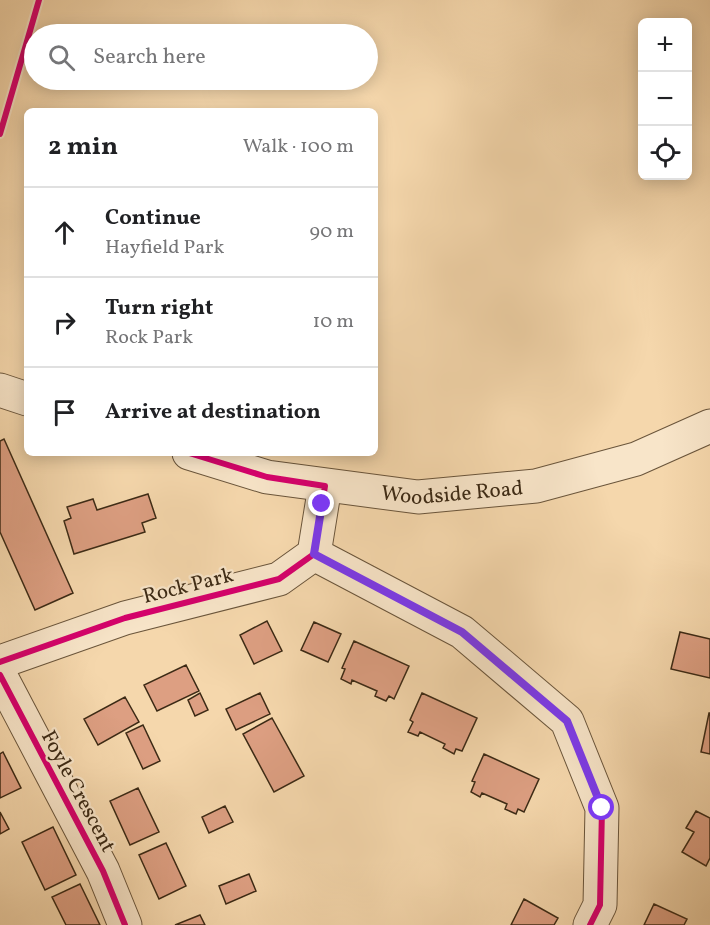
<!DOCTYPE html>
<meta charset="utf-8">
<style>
:root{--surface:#fff;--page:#f2f2f2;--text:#202124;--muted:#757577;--line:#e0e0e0}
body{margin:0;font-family:Vollkorn,serif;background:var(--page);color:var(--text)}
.controls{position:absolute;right:18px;top:18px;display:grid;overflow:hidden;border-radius:9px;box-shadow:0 3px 15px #0003}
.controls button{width:54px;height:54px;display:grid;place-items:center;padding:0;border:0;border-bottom:2px solid var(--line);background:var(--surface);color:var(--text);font:30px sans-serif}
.stop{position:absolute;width:18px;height:18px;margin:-14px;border:4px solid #7c3aed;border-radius:50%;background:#fff}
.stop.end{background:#7c3aed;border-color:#fff;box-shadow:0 2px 6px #0008}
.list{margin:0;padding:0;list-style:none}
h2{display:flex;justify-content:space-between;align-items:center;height:78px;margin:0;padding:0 24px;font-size:26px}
h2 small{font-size:20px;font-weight:400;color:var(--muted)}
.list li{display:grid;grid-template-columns:39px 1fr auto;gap:18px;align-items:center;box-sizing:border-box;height:90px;padding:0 24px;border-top:2px solid var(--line)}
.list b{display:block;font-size:22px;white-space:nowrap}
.list p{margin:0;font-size:20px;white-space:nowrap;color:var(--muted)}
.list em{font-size:20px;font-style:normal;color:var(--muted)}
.icon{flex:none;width:33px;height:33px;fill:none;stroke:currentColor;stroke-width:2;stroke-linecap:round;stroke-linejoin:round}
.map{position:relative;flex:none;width:710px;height:925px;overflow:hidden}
.search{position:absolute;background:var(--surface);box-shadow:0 3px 15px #0003;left:24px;top:24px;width:354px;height:66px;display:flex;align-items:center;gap:15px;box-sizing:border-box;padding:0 21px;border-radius:33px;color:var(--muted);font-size:22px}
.panel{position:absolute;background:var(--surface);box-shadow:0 3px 15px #0003;left:24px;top:108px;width:354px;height:348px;border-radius:9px}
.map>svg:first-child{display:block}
.building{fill:#dd9f82;stroke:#3c2a15;stroke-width:1.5}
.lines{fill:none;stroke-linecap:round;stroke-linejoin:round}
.minor-casing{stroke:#6a553b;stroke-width:35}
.minor{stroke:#f8e5c9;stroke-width:33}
.cycleway-casing{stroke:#f8e5c9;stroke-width:10}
.cycleway{stroke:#d6006c;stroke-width:6}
.route{stroke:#7c3aed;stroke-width:8}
.labels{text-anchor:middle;stroke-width:4.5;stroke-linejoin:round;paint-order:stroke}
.street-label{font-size:21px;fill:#3c2a15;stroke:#f8e5c9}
</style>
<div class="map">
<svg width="710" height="925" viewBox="0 0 710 925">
<rect width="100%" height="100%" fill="#f5d7ac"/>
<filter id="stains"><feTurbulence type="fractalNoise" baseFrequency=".00333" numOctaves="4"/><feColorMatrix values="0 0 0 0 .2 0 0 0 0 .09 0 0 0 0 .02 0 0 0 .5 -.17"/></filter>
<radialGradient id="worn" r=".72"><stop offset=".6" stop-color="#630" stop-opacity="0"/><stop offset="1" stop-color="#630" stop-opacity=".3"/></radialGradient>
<!-- building -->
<path class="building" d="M 4,439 L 73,593 L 35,610 L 0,532 L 0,441 Z
M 148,494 L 156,518 L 142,523 L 145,532 L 74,554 L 64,521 L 71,518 L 67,507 L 93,499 L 97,510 Z
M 267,621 L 282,651 L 254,664 L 240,635 Z
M 314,622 L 341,634 L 328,662 L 301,650 Z
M 680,632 L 710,639 L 710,678 L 671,669 Z
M 354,641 L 409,666 L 394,699 L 389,696 L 386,701 L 375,696 L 377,691 L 352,680 L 351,684 L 341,679 L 345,669 L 342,668 Z
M 186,665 L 199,691 L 157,711 L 144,685 Z
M 200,693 L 208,710 L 195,716 L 188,700 Z
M 260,693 L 270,714 L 236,730 L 226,709 Z
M 422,693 L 477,718 L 462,751 L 456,749 L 454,754 L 443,748 L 445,744 L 420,732 L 418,736 L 408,732 L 413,722 L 410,720 Z
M 125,697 L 139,722 L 98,745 L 84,719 Z
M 709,713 L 710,713 L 710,754 L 701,752 Z
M 272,718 L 304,776 L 274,792 L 243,734 Z
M 143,725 L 160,761 L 143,769 L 126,733 Z
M 3,752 L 21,788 L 0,798 L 0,754 Z
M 484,754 L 539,779 L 524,812 L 518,809 L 516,814 L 505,809 L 507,804 L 482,793 L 480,797 L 471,792 L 475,782 L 472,781 Z
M 138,788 L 159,832 L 130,845 L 110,801 Z
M 225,806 L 233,822 L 209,833 L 202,817 Z
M 696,811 L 710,818 L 710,858 L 706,866 L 682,852 L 694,832 L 686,828 Z
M 0,812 L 9,829 L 0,834 Z
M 53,827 L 76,875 L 45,890 L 22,842 Z
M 166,843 L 186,886 L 159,899 L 139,855 Z
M 249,874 L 256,891 L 226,904 L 219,886 Z
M 80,884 L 100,925 L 66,925 L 52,897 Z
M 524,899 L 558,918 L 554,925 L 511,925 Z
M 654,904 L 687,919 L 684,925 L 644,925 Z
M 200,915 L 205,925 L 175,925 Z"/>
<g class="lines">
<defs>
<g id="minor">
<path d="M 0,390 L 27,399"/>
<path id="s1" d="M 189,453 L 267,477 L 418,497 L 536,486 L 636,459 L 710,426"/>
<path d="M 314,554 L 462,632 L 567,721 L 602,808 L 600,905 L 590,925"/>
<path d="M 0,662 L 125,618 L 279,579 L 314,554 L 325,486"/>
<path d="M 0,675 L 103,871 L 125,925"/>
</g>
</defs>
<!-- minor casing -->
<use href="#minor" class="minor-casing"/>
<!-- minor -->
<use href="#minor" class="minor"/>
<defs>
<path id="cycleway" d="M 0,134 L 39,0
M 314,554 L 462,632 L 567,721 L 602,808 L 600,905 L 590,925
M 0,662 L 125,618 L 279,579 L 314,554 L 325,486 L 267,477 L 189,453
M 0,675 L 103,871 L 125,925"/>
</defs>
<!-- cycleway casing -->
<use href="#cycleway" class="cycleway-casing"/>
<!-- cycleway -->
<use href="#cycleway" class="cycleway"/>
</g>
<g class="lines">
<!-- route -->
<path class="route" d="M 322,504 L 314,554 L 462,632 L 567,721 L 602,808"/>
</g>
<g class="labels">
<!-- street labels -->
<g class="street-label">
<text dy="7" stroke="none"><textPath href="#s1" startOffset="268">Woodside Road</textPath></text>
<text transform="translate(188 585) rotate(-14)" y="7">Rock Park</text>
<text transform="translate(79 791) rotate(62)" y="7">Foyle Crescent</text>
</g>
</g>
<rect width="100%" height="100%" filter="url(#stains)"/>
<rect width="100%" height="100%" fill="url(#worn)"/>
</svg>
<div class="controls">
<button>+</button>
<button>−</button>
<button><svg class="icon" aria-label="locate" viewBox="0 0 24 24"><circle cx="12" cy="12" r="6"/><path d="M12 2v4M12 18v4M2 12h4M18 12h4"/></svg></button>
</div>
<div class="stop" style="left:602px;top:808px"></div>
<div class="stop end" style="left:322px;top:504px"></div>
<div class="search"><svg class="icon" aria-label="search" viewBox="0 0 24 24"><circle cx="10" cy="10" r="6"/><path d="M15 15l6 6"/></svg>Search here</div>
<section class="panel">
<h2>2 min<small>Walk · 100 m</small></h2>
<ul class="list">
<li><svg class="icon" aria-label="ahead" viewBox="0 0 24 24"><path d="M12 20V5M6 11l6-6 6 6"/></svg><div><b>Continue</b><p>Hayfield Park</p></div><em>90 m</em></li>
<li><svg class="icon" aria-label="right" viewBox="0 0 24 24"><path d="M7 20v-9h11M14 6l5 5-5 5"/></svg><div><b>Turn right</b><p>Rock Park</p></div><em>10 m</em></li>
<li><svg class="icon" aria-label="arrive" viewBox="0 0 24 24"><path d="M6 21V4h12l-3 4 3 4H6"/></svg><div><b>Arrive at destination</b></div></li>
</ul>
</section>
</div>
